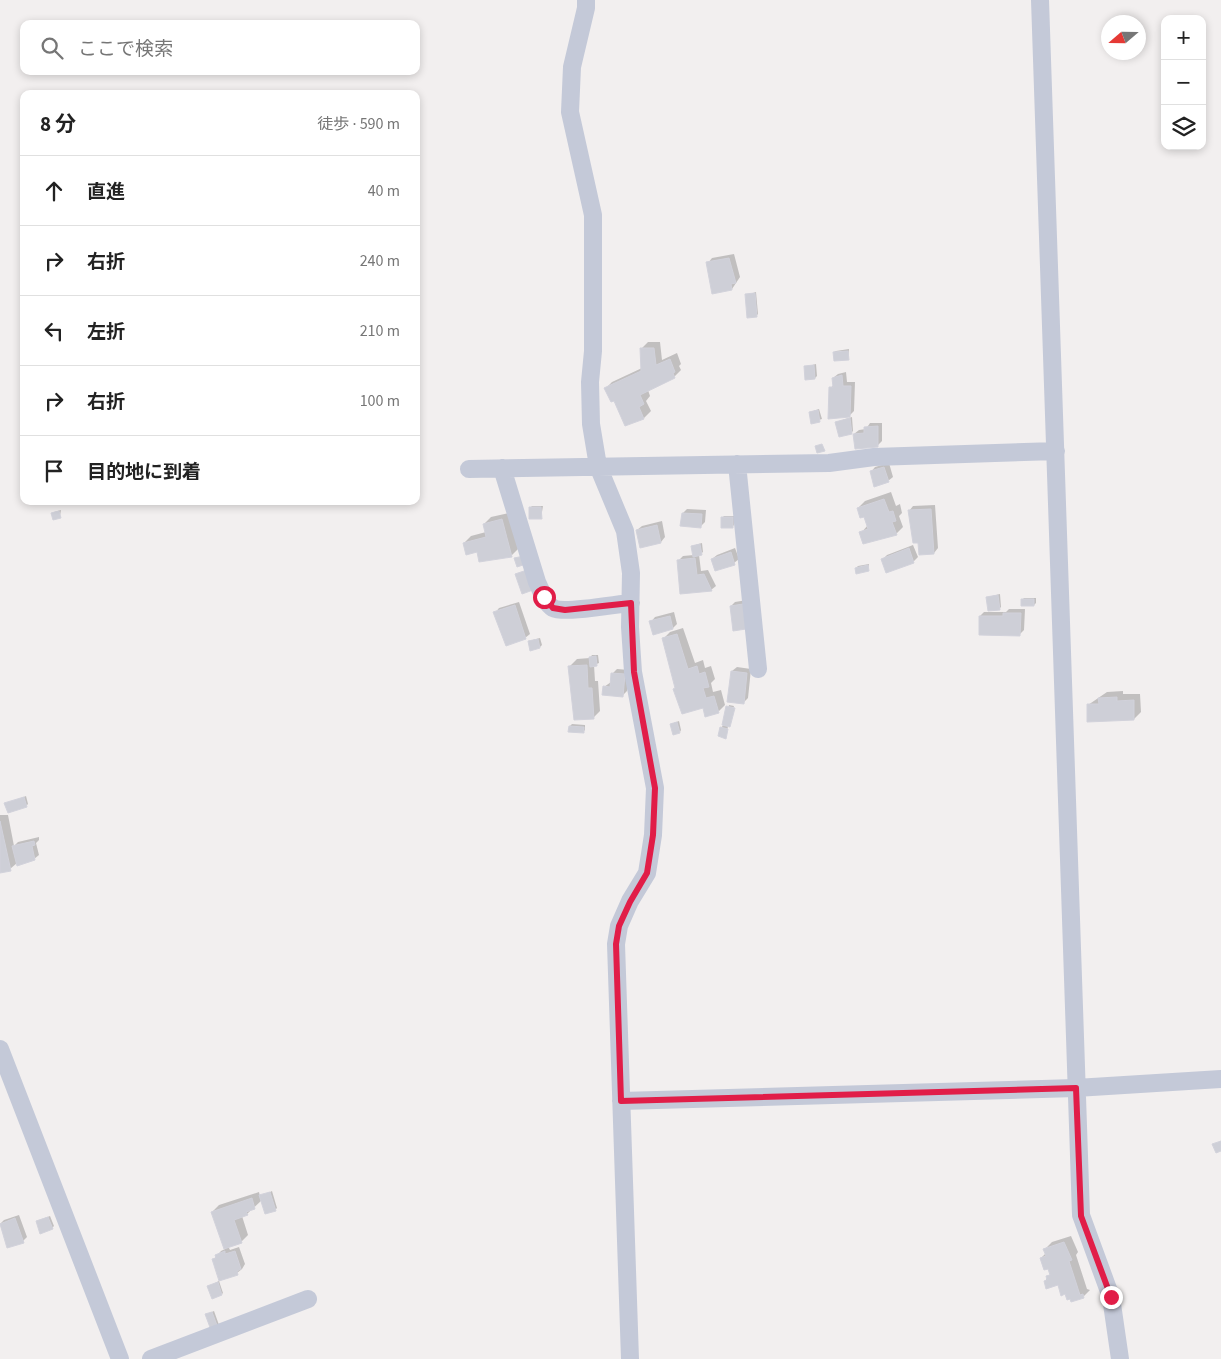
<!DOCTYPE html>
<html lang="ja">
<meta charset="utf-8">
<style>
:root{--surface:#fff;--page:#f6f6f6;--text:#222;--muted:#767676;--line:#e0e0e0}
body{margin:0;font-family:"Source Sans 3","Noto Sans JP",sans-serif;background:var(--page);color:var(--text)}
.controls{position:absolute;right:15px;top:15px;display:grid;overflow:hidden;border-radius:10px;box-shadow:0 2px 8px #0003}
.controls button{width:45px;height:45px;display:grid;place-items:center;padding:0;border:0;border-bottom:1px solid var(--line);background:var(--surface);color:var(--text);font:25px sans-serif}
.compass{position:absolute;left:1101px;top:15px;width:45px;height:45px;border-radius:50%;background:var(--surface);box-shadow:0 2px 8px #0003;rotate:250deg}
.stop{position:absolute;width:15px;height:15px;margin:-11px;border:4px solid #e11d48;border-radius:50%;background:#fff}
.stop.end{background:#e11d48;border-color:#fff;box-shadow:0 1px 5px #0008}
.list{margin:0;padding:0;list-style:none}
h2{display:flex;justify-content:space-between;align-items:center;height:65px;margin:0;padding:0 20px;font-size:21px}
h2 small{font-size:16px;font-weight:400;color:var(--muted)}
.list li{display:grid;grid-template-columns:32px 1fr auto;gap:15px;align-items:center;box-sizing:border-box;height:70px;padding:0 20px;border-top:1px solid var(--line)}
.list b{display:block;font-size:19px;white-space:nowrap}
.list em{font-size:16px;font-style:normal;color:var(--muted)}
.icon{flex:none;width:28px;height:28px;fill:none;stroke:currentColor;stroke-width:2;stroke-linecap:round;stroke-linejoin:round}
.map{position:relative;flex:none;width:1221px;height:1359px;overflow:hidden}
.search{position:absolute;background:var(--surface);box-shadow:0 2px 8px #0003;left:20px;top:20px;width:400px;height:55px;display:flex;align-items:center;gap:12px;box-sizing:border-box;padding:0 18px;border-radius:10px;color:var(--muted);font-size:19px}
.panel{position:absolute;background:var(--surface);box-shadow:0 2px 8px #0003;left:20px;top:90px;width:400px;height:415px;border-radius:10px}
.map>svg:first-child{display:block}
.shadow{fill:#0003}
.building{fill:#cecfd7;stroke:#d2d2db}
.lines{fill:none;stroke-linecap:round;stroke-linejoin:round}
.street{stroke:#c4c9d8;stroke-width:18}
.route{stroke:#e11d48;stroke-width:6}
</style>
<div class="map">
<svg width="1221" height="1359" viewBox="0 0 1221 1359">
<rect width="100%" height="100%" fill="#f2efef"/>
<!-- shadow -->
<path class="shadow" d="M 734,254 L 740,277 L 732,289 L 708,263 L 712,258 Z
M 756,292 L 758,314 L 756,316 L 747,295 Z
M 648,342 L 660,342 L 662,360 L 677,353 L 681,364 L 679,366 L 681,370 L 674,377 L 648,390 L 650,396 L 646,401 L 651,411 L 644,418 L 626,424 L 614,399 L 605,389 L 612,382 L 642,368 L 641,349 Z
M 849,349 L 848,359 L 834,352 L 836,351 Z
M 816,364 L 817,376 L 815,378 L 805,367 Z
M 846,372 L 847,382 L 855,382 L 854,411 L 849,416 L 831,388 L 834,384 L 833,378 L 838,374 Z
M 819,409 L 822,419 L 812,422 L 810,412 Z
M 852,417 L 853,431 L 851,433 L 836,422 Z
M 870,423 L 882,423 L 882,441 L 877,446 L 854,434 L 859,430 L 866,429 Z
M 889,463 L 893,477 L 888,481 L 871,472 L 875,467 Z
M 891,492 L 896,506 L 900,504 L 902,513 L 899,516 L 903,527 L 896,534 L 861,533 L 868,525 L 864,515 L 858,508 L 865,501 Z
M 935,505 L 938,548 L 934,553 L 919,542 L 909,511 L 913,506 Z
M 532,506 L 543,506 L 541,518 L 530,508 Z
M 687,509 L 706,510 L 705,522 L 701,526 L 683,513 Z
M 61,510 L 60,516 L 53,514 L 54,512 Z
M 509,513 L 518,549 L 511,556 L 478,551 L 464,543 L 471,536 L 486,532 L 484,524 L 491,517 Z
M 724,516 L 734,516 L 734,525 L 733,526 L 722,518 Z
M 662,521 L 665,537 L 661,542 L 641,546 L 637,530 L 642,526 Z
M 702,543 L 703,552 L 699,555 L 701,571 L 708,570 L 716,586 L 711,590 L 678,561 L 683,556 L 694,555 L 692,546 Z
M 913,545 L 918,557 L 913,562 L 883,559 L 887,555 Z
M 735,548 L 739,559 L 734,563 L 712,559 L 717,555 Z
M 869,564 L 868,570 L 856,568 L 858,566 Z
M 1000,594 L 1001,607 L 999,609 L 988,597 Z
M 1024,598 L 1036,598 L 1036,603 L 1034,605 L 1022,600 Z
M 747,600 L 750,623 L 731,606 L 735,602 Z
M 519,602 L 530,634 L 525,638 L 495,613 L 499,608 Z
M 1009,609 L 1025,609 L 1024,630 L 1020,634 L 980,616 L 984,612 L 1006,612 Z
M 674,612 L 677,624 L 673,628 L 654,633 L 651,622 L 655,617 Z
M 683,628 L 695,663 L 703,660 L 705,668 L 711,666 L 715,679 L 711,683 L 713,692 L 721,690 L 725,705 L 718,712 L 704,707 L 663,639 L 670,632 Z
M 540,638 L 542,645 L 540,647 L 529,641 Z
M 592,655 L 598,655 L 599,663 L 594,665 L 595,681 L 598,681 L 600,711 L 593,718 L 570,666 L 577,659 L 590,658 Z
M 737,667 L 751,669 L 748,698 L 743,703 L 732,671 Z
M 617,669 L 629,670 L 627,691 L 622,696 L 604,687 L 611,682 L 612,674 Z
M 1123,691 L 1123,694 L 1140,694 L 1141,712 L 1134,719 L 1088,705 L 1107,692 Z
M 729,705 L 734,706 L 725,737 L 721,728 L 724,724 Z
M 679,721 L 681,730 L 680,732 L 671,724 Z
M 572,724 L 585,725 L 585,730 L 583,732 L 570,726 Z
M 26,796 L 28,804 L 26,806 L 6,804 Z
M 0,815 L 8,815 L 14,846 L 18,842 L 39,837 L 39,840 L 36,843 L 39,855 L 34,859 L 17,863 L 10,869 L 0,871 Z
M 272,1191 L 277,1208 L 275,1210 L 262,1200 L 247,1214 L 242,1216 L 248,1235 L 241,1242 L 228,1246 L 230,1250 L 239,1247 L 245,1264 L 242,1269 L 237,1273 L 213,1260 L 221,1251 L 225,1249 L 212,1212 L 219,1205 L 259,1192 L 260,1197 Z
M 19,1215 L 27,1237 L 23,1241 L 8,1247 L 0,1224 L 4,1220 Z
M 50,1216 L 54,1226 L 52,1228 L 37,1221 Z
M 1071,1236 L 1078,1252 L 1076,1255 L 1087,1289 L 1090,1290 L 1083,1297 L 1066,1293 L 1059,1283 L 1045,1281 L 1051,1273 L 1041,1258 L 1046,1253 L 1045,1249 L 1052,1242 Z
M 219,1281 L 223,1293 L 222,1294 L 209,1286 Z
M 214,1311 L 219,1325 L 217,1327 L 207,1314 Z"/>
<!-- building -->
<path class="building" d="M 729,258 L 736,283 L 731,284 L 732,290 L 712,294 L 706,262 Z
M 755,293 L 757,317 L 747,318 L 745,294 Z
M 640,348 L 654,348 L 656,365 L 670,359 L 675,372 L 673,373 L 675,378 L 640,395 L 644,404 L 639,407 L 644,419 L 625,426 L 614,401 L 611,402 L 604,388 L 641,371 Z
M 848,351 L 849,360 L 834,361 L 833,352 Z
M 814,365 L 815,379 L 805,380 L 804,366 Z
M 842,375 L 843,386 L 851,386 L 850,417 L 828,419 L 829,387 L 833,387 L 832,378 Z
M 818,410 L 820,422 L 811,424 L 809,412 Z
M 850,418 L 852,434 L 839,437 L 835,422 Z
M 878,426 L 878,447 L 855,449 L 853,434 L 864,433 L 864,427 Z
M 822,444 L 825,451 L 817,453 L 815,446 Z
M 884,467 L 889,482 L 874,487 L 870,471 Z
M 884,499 L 889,512 L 893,511 L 896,521 L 892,522 L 897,535 L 863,544 L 859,532 L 868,529 L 864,517 L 860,518 L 857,508 Z
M 529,507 L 541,507 L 542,519 L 529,519 Z
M 931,509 L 934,554 L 919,555 L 918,543 L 913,543 L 908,510 Z
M 59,511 L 61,518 L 53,520 L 51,513 Z
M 682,513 L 702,514 L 701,528 L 680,526 Z
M 721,517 L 733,517 L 733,528 L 721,528 Z
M 502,519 L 512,557 L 479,562 L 477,552 L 466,555 L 463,543 L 486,537 L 483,524 Z
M 657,525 L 661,543 L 640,548 L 636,530 Z
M 700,544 L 702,555 L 693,557 L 691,546 Z
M 909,548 L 914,563 L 886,573 L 881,559 Z
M 731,552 L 735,565 L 715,571 L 711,559 Z
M 524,556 L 526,564 L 517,567 L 514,558 Z
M 695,558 L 697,575 L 704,574 L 712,591 L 680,594 L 677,560 Z
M 868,565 L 869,571 L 856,574 L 855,568 Z
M 527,570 L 533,590 L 522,594 L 515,574 Z
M 998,595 L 1000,610 L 988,611 L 986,597 Z
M 1021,599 L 1034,599 L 1034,606 L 1021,606 Z
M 743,604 L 746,629 L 733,631 L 730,606 Z
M 515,605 L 526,639 L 506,646 L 493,612 Z
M 1003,613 L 1021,613 L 1020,636 L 979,635 L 979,616 L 1003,616 Z
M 670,616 L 673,629 L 653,635 L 649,621 Z
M 677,634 L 688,669 L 697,666 L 699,674 L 705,672 L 709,687 L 703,688 L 706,698 L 714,696 L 719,713 L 705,717 L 703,708 L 682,714 L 673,689 L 675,688 L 662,638 Z
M 538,639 L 540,648 L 530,651 L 528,641 Z
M 596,656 L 597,666 L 590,667 L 589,657 Z
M 587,665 L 588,688 L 592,688 L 594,719 L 574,720 L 568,666 Z
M 731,671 L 747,673 L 744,704 L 727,702 Z
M 611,673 L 625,674 L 623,697 L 602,695 L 603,686 L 610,687 Z
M 1117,697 L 1117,701 L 1134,700 L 1134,720 L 1087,722 L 1087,704 L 1099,704 L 1098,698 Z
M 726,706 L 735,708 L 730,727 L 722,725 Z
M 677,722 L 680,733 L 673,735 L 670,724 Z
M 569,726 L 584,727 L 584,733 L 568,732 Z
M 720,727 L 728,729 L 726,739 L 718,736 Z
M 24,797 L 27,807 L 8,813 L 4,803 Z
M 0,821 L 11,871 L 0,873 Z
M 34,841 L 35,845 L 32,846 L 35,860 L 17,866 L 12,846 Z
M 1221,1141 L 1221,1151 L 1216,1153 L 1212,1144 Z
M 270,1192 L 276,1211 L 265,1214 L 259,1195 Z
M 252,1198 L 255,1209 L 246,1212 L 248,1215 L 234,1220 L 242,1243 L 224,1249 L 211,1212 Z
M 48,1217 L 53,1229 L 40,1234 L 36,1221 Z
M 15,1218 L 24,1243 L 7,1248 L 0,1224 Z
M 1064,1242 L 1072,1260 L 1069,1261 L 1080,1295 L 1083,1294 L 1084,1298 L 1071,1302 L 1070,1299 L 1067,1300 L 1065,1294 L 1061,1296 L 1058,1285 L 1046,1289 L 1044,1281 L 1047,1280 L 1046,1276 L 1050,1275 L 1048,1269 L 1044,1270 L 1040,1258 L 1046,1256 L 1043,1249 Z
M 225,1251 L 225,1254 L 235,1251 L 241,1269 L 237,1271 L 238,1275 L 219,1281 L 212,1259 L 216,1258 L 215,1255 Z
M 218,1282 L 222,1295 L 212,1299 L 207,1286 Z
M 212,1312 L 218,1328 L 211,1330 L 205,1314 Z"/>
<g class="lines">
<!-- street -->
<path class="street" d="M 586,0 L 586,8 L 572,67 L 570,112 L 593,215 L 593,351 L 590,382 L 591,424 L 598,466 L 625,531 L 631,573 L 630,627 L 633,672 L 655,788 L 653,835 L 647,873 L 630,901 L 619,926 L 616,944 L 630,1359
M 1040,0 L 1081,1215 L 1111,1297 L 1120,1359
M 737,464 L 758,669
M 502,468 L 537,582 C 541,590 545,603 553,608 C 564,614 617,604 631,603
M 469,469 L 829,463 L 874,457 L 1056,451
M 0,1049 L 120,1359
M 621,1101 L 1076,1088 L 1221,1079
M 151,1359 L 308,1299"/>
</g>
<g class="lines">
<!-- route -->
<path class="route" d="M 544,597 L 553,608 L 565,610 L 631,603 L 634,672 L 655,788 L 653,835 L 647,873 L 630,902 L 619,926 L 616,944 L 621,1101 L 1076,1088 L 1081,1216 L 1111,1297"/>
</g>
</svg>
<div class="controls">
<button>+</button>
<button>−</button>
<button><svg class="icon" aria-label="layers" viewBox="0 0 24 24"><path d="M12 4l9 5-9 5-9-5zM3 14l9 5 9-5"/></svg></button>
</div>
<svg class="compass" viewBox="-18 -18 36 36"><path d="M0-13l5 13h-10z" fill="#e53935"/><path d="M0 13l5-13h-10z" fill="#767676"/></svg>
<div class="stop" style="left:544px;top:597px"></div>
<div class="stop end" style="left:1111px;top:1297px"></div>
<div class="search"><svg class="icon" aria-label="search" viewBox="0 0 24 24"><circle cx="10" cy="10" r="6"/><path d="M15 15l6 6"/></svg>ここで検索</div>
<section class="panel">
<h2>8 分<small>徒歩 · 590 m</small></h2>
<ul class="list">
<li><svg class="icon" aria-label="ahead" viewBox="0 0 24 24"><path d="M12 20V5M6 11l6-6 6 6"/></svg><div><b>直進</b></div><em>40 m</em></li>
<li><svg class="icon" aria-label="right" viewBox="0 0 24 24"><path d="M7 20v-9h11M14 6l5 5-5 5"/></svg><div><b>右折</b></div><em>240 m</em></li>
<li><svg class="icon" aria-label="left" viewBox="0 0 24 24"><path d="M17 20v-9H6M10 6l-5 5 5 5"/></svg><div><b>左折</b></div><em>210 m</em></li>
<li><svg class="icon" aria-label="right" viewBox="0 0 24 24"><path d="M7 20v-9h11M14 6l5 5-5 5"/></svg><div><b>右折</b></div><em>100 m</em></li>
<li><svg class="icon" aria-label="arrive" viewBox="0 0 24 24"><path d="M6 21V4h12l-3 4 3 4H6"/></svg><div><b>目的地に到着</b></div></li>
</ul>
</section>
</div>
